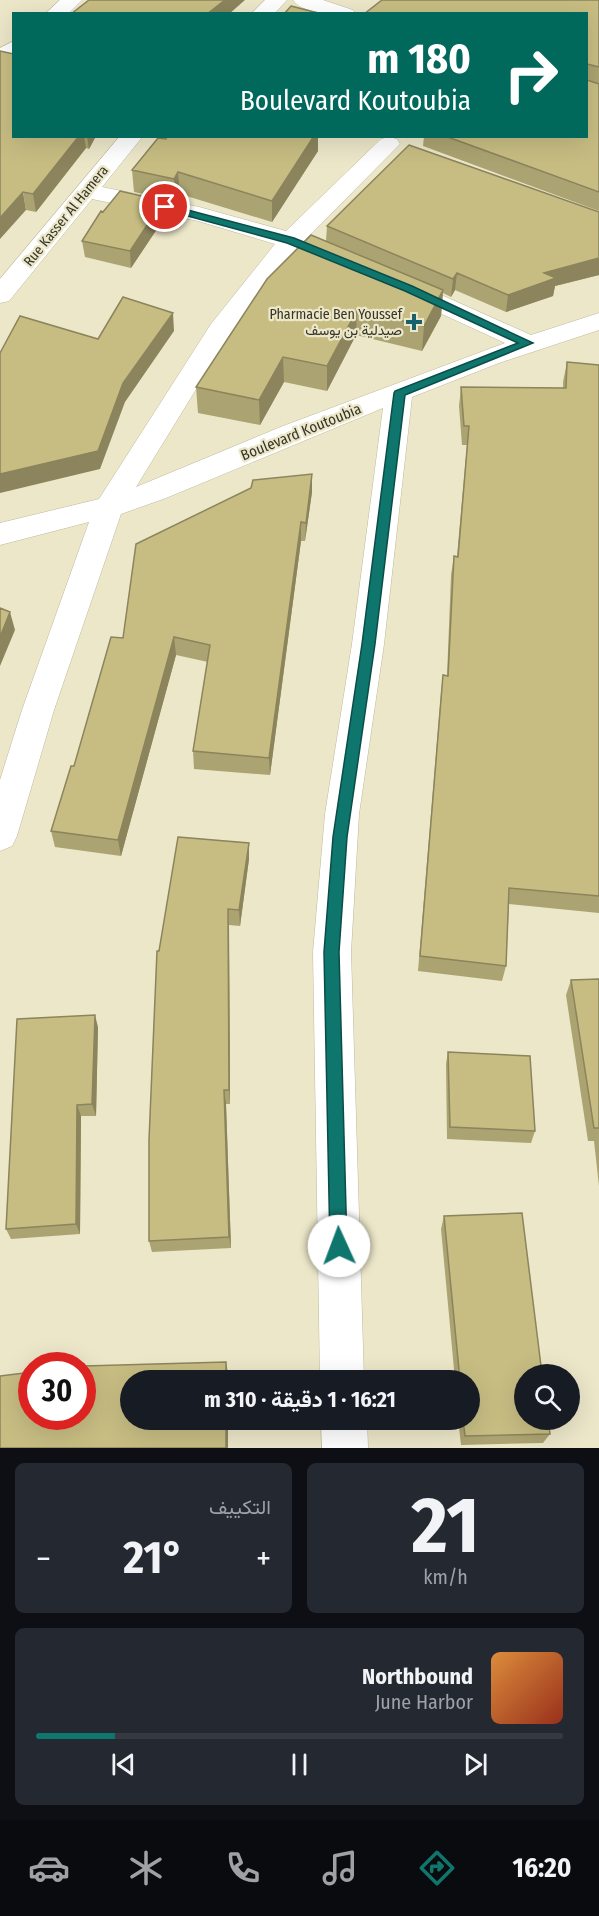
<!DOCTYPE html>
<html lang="ar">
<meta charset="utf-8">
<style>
:root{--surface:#171b24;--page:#242831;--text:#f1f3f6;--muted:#9ea1a6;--line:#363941;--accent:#0f766e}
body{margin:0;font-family:"Fira Sans Condensed",Vazirmatn,sans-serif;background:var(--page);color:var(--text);direction:rtl;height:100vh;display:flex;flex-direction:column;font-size:22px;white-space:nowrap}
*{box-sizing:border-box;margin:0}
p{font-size:20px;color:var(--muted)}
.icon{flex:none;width:33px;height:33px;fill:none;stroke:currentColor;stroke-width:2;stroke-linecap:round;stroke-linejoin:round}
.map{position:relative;height:1448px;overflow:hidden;direction:ltr}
.details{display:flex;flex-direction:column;gap:15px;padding:15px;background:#0d0f14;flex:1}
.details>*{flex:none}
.banner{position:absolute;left:12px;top:12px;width:576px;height:126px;border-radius:0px;box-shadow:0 6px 24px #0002;direction:rtl;background:#00695c;color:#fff;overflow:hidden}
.buttons{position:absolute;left:514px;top:1364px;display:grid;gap:12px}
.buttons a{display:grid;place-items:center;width:66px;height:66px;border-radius:50%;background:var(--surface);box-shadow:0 6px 24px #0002;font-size:30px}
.speed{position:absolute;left:18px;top:1352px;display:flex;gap:12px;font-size:30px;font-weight:700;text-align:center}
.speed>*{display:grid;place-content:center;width:78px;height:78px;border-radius:50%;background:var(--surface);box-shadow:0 6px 24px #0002;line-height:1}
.speed .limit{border:9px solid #d22;background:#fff;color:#111}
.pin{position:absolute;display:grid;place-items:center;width:51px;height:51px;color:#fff;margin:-26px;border:3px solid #fff;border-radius:50%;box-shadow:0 2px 6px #0007}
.me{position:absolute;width:66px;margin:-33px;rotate:358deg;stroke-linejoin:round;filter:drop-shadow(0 0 4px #0008)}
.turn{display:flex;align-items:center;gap:21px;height:126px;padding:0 18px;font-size:27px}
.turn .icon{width:78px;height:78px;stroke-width:2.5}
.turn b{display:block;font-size:42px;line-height:51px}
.big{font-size:45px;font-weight:700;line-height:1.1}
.details .widget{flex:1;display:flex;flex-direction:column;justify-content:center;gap:9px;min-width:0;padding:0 21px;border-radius:9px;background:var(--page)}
.details .dial{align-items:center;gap:0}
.dial b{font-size:78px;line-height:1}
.song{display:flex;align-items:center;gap:18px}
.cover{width:72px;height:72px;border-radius:9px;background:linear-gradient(135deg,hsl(30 70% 55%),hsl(10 70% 35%))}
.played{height:6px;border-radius:3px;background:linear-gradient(90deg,var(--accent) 15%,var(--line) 15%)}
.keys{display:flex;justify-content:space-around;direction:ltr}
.heat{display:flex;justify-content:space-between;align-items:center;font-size:33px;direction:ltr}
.details .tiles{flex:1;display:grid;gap:15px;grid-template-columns:1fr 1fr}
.widget:last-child{grid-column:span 2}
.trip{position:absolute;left:120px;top:1370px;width:360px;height:60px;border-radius:30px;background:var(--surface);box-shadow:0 6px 24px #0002;font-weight:700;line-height:60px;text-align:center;direction:rtl}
.tabs{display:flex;height:96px;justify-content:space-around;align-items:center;background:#090b0e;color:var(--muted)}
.tabs .icon{width:42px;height:42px}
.tabs .selected{color:var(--accent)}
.tabs b{font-size:27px;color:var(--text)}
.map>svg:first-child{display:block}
</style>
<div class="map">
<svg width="599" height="1448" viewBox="0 0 599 1448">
<rect width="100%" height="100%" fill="#ece7c9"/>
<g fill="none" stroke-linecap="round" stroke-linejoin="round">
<defs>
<path id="minor" d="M60,0H82L68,14H45Z
M265,0H287L274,14H251Z
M293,0H323L353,10L356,14C339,14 303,15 293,0Z
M14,41V58L0,64V48Z
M120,136H143L102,187L199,207L286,231L381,139L389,137L397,139L400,144L306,239L318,243L321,248L318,253L309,255L295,251L230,334L136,487L283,426L505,343L392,291L388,286L392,281L401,278L410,281L531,335L599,313V330L499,363L412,397L384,644L359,814L351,952L364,1380H320L313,952L325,814L352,644L383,408L166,498L121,514L54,710L17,836L12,846L0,851V780L22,710L89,522L0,545V523L99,499L211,324L275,244L198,221L92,199L9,301L0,303V279Z
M321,1419H367L368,1448H322Z"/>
</defs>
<use href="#minor" stroke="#beb99c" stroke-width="1"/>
<use href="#minor" fill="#fff" fill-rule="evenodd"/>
</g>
<path fill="#aba371" d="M382,0H599V211L423,146L424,136H586Z
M14,136H96L89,149L86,148L36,212L26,210Z
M167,136H318V151L272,222L180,194L175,201L134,192L132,170L166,139Z
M103,212L165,217L131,268L85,257L82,241Z
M599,212V275L555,286L553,296L506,312L455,290L451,297L443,293L441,316L422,351L356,335L327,391L284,382L260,425L198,413L196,387L326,241L327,226Z
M567,362L599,365V913L509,904L506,966L502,981L418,971L441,693L443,675L447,676L451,575L454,556H457L467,445H462L459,406L461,387L563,388V382Z
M312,474V492L305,541H301L270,775L194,769L193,751L208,662L176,655L121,856L55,847L51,831L74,766L123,638Z
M249,859L240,926L229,925L230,1104H226L231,1248L152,1252L149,1241L159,951Z
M599,979V1186L594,1141H588L566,995L571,980Z
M98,1027L96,1116H81L80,1234L11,1239L6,1229Z
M448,1052L535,1131L531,1143L447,1139L446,1064Z
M444,1216L550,1434L543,1443L461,1445L458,1419H470V1380H455L441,1229Z"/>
<path fill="#8b845c" d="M225,0H245L229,14H207Z
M79,136H84L86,148L36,212L33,194Z
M87,136H96L89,149Z
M314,136H318V151L272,222V201Z
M178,172L180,194L175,201L174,179Z
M23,192L26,210L0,239V218Z
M163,201L165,217L131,268L130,251Z
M599,258V275L555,286L553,296L506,312L508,295L544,273Z
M457,273L455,290L451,297L453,279Z
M443,290L441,316L422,351L424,326Z
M357,310L356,335L327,391V366Z
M173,313L174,331L125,402L100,469L0,493V474L123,383Z
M283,357L284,382L260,425L259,400Z
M312,474V492L305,541L306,523Z
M301,522V541L270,775L269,758Z
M10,612L15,630L0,666V637Z
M174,637L176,655L121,856L118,840Z
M249,843V859L240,926L239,910Z
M228,909L229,925L230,1104L229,1090Z
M95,1015L98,1027L96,1116L92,1104Z
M224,1090L226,1104L231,1248L229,1237Z
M77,1105L81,1116L80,1234L76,1224Z
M226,1362L228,1373V1380H226Z
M226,1419H228V1448H226Z"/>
<path fill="#c7bd83" stroke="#8b845c" stroke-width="1.5" d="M89,0H225L207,14H71Z
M382,0H599V67L587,64V80L599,84V192L445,136H586V14H364Z
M291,6L322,14H284Z
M0,51L14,54V136H79L33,194L23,192L0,218Z
M167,136H314L272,201L178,172L174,179L132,170L158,138L166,139Z
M409,145L599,212V258L544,273L556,278L508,295L457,273L453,279L327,226Z
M120,191L163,201L130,251L82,241L101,211L103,212Z
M311,235L443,290L424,326L357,310L327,366L283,357L259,400L196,387L267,279Z
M123,297L173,313L123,383L98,451L0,474V353L20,316L98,339Z
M567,362L599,365V896L509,888L506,966L420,956L443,675L448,676L454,556L458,557L469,426H464L461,387L566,388Z
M312,474L306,523L301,522L269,758L193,751L210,645L174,637L118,840L51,831L71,766H74L111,637L123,638L136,544L251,488L253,480Z
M0,608L10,612L0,637Z
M178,837L249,843L239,910L228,909L229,1090H224L229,1237L149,1241V1140L157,951H159Z
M599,979V1128H594L571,980Z
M95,1015L92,1104L77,1105L76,1224L6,1229L17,1019Z
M448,1052L530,1056L535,1131L450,1127Z
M522,1213L542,1374H525V1419H548L550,1434L465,1436L463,1419H470V1380H460L444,1216Z
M226,1362V1380H130V1419H226V1448H0V1376L32,1372V1416H82V1365H75L84,1364V1366Z"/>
<path fill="#0f766e" stroke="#0a4d48" stroke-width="1.5" d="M165,204L294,238L412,286L533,343L405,395L375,644L347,837L339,952L347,1246L345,1252L339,1255L333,1252L330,1246L324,952L333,837L362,644L394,393L395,391L518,343L405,291L287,243L162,209L160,207Z"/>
<path fill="#17616f" stroke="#ece7c9" stroke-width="2" d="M411 313h6v6h6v6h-6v6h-6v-6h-6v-6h6z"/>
<g text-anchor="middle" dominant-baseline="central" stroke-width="4.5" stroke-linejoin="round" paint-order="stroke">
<g font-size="14" fill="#353428" stroke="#ece7c9">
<text transform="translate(66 216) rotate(-51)">Rue Kasser Al Hamera</text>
</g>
<g font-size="14" fill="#353428" stroke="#ece7c9" text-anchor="end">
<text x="402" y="314">Pharmacie Ben Youssef<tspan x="402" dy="16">صيدلية بن يوسف</tspan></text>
</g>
<g font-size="15" fill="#353428" stroke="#ece7c9">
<text transform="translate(301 432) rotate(-22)">Boulevard Koutoubia</text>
</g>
</g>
</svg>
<div class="buttons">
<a><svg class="icon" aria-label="search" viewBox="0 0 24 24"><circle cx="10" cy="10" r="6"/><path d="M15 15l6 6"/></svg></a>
</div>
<div class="speed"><div class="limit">30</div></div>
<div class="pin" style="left:165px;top:207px;background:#d93025"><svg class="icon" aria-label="arrive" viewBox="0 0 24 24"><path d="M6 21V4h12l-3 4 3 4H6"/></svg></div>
<svg class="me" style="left:339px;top:1246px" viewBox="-20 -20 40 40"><circle r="19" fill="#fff"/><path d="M0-13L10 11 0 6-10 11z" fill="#0f766e"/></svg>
<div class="trip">16:21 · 1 دقيقة · 310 m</div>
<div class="banner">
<div class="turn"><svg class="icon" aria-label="right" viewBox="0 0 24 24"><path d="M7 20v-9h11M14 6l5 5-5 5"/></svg><div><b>180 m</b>Boulevard Koutoubia</div></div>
</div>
</div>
<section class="details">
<div class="tiles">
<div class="widget dial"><b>21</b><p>km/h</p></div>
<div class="widget"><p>التكييف</p>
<div class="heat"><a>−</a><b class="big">21°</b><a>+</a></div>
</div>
<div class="widget">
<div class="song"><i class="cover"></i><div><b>Northbound</b><p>June Harbor</p></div></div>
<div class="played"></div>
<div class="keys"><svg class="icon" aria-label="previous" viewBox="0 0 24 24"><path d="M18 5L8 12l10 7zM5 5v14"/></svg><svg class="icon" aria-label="pause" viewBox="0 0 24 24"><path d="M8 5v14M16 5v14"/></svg><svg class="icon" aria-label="next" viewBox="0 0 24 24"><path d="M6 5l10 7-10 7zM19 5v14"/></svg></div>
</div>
</div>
</section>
<nav class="tabs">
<b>16:20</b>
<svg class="icon selected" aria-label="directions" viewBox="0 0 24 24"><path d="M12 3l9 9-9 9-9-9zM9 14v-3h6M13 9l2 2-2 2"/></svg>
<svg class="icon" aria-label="music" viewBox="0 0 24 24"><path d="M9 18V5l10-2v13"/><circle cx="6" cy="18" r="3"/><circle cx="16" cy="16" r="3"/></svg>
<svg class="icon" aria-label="phone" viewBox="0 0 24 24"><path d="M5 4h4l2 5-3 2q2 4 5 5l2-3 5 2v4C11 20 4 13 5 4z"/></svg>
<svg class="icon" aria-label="climate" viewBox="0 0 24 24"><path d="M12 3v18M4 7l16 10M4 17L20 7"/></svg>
<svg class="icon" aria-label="car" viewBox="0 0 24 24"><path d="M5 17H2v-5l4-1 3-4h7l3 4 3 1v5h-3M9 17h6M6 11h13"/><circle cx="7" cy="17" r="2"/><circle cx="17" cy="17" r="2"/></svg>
</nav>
